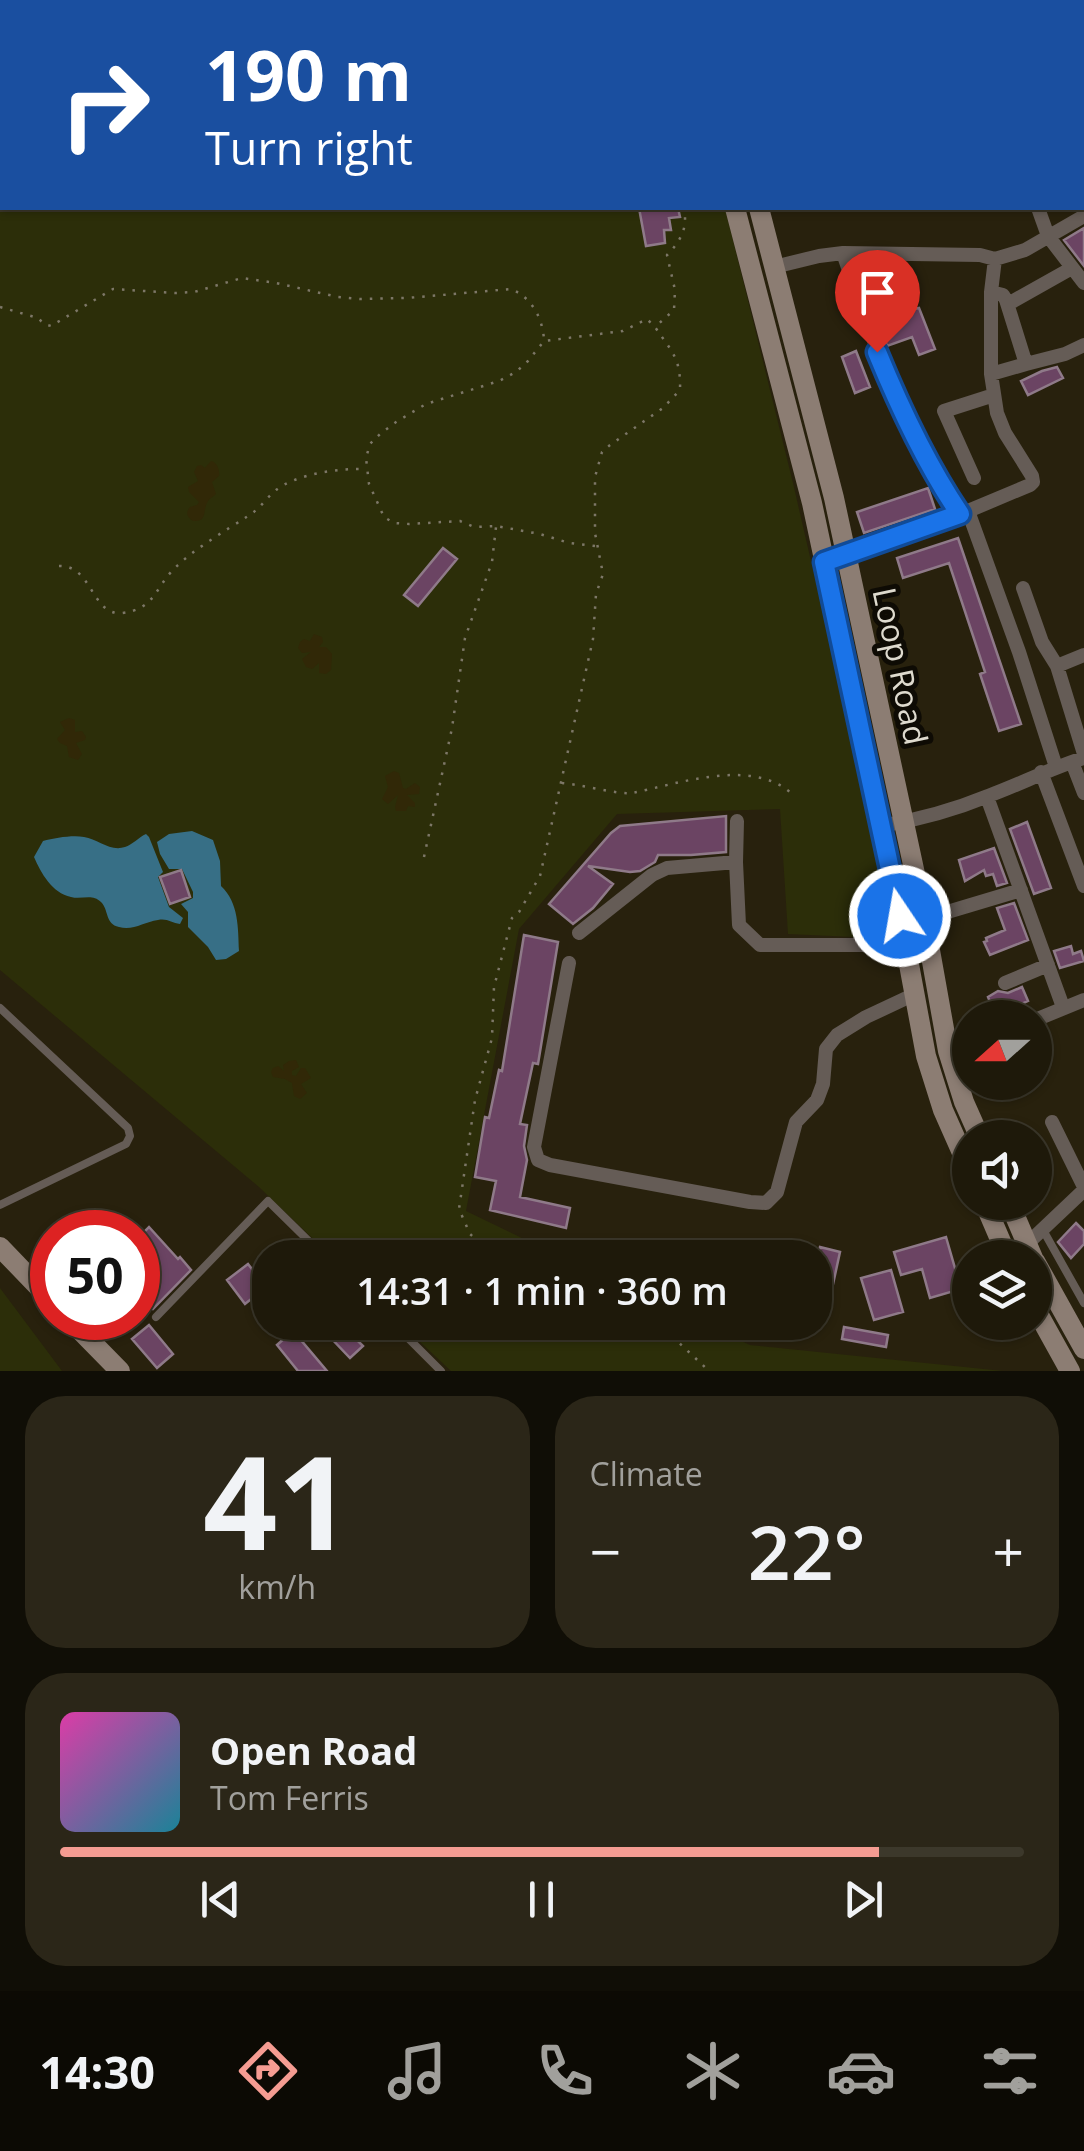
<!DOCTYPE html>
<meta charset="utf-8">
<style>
:root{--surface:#1e190a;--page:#2b2618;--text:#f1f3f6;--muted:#a1a09c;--line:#3c382b;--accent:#f59c92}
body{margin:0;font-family:"Open Sans",sans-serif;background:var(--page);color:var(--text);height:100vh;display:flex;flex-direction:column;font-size:38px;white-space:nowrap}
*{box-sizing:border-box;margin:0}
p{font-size:32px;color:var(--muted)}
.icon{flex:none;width:55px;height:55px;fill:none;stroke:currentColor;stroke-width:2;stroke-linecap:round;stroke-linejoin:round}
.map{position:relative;height:1371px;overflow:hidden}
.panel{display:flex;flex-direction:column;gap:25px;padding:25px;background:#100e06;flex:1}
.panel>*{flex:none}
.guide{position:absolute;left:0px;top:0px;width:1085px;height:210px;box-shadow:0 2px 8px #0004,0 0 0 2px var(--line);background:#1a4fa0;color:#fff;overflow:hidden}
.needle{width:65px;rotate:249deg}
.controls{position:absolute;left:952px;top:1000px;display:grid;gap:20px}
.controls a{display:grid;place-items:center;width:100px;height:100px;border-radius:50%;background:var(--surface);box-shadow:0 2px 8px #0004,0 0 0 2px var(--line);font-size:50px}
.speed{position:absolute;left:30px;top:1210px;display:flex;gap:20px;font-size:50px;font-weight:700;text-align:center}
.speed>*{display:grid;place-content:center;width:130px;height:130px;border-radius:50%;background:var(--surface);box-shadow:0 2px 8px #0004,0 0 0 2px var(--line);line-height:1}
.speed .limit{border:15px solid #d22;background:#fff;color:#111}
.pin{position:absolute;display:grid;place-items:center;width:85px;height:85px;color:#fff;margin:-102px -42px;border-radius:50% 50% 50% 0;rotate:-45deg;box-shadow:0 0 10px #0007}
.pin .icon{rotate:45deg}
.me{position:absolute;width:110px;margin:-55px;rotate:348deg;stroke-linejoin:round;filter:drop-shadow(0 0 8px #0008)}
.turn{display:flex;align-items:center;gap:35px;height:210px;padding:0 40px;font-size:45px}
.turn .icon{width:130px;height:130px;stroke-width:2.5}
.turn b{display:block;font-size:70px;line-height:85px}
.big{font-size:75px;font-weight:600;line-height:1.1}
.panel .widget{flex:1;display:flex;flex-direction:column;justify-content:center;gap:15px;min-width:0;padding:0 35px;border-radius:40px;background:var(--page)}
.panel .dial{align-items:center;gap:0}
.dial b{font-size:130px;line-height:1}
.song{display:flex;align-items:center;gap:30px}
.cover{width:120px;height:120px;border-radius:15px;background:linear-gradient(135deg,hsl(320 70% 55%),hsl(190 70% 35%))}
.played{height:10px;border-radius:5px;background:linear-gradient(90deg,var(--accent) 85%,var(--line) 85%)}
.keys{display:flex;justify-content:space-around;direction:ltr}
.heat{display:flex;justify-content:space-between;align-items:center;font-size:55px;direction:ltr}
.panel .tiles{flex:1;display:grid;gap:25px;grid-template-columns:1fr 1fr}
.widget:last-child{grid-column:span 2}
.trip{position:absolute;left:252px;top:1240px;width:580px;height:100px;border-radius:40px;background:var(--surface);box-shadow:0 2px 8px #0004,0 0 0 2px var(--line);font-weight:600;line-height:100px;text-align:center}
.tab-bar{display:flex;height:160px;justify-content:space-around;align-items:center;background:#0c0a04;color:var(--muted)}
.tab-bar .icon{width:70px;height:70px}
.tab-bar .active{color:var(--accent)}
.tab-bar b{font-size:45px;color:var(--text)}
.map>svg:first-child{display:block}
</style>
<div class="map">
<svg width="1084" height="1371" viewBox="0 0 1084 1371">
<rect width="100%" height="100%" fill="#28210d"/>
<path fill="#2c2e09" d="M0,72H2V208H725L793,483L898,939L788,934L780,809L617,814L519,929L466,1211L563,1258L332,1257L259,1187L0,970Z
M0,1288L62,1371H0Z
M400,1323H702L750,1345L1003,1371H451Z"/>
<path fill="#312807" d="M211,461C217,462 220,470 219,476L212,482L216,494C213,497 210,498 208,501C202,511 208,522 193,521C187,517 185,513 190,507L197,505L199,502L189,492L188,487L198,481L194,472L197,466L201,465L205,468Z
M314,634L322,637L323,642L319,647H326L332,654L331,670L326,674L319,673V663L312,669L306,667L302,659L311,652L302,653L298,648L300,642L304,639L310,641Z
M69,718L75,720V732L82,731L86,737L85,740L76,743L82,754L78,760L69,757L67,746L60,743L57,739L65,730L60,722Z
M394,771L399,773L403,788L406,789L415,783L420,787L419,794L407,795L415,803V807L408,806L406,811H396L395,807L398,795L388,804L382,799L388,787L385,776Z
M296,1060L299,1067L292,1071V1075L296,1076L301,1068H305L311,1078L301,1084L307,1093L300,1099L294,1096L292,1083L285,1079L273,1077L271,1072L273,1068L278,1066L284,1071L283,1065L289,1061Z"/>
<path fill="#376f86" d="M192,831L213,840L220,861L221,886C239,903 238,928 239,951L226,959L216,960L208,947L188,927V912L181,904L193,898V892L182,869H169L160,854L157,842L169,834Z
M146,834L149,837L163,872L158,877L169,907L183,918L180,924C172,923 167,918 158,920C144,922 133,931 119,927C105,924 109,910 101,902C92,893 82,900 71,897C52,893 41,873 34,857L43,841C55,838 72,835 84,837C98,839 110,852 125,847C132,845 139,837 146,834Z"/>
<path fill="#6b4463" stroke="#8f7a89" stroke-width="2.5" d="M639,208H678L680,217L669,218L671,230H664L665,243L646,246Z
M1084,228V266L1064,240Z
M907,284L914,309L919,308L935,349L919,355L912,337L887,346L877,318L898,310L892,288Z
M856,351L870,387L855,393L842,357Z
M1057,367L1063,378L1028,395L1021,381L1042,371Z
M928,488L935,509L864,533L857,512Z
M958,538L1021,724L999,731L980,674L985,672L949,563L903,578L897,558Z
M443,548L457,559L418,606L404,595Z
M726,816V852L691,855H658L655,862L640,871L630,872L588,866L613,884L593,908L573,924L549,904L611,833L620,826Z
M1027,822L1051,888L1034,894L1010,829Z
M994,848L1007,883L997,886L993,874L986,876L984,870L965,881L959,860Z
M181,870L190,897L170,904L160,877Z
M1014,903L1028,940L990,955L984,942L987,941L986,938L1005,930L997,908Z
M524,935L558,942L538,1064L533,1063L520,1124L527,1125L524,1146L527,1160L520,1197L570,1208L566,1228L490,1210L496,1181L475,1177L485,1117L489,1118L499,1070L502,1071Z
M1071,946L1073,954L1081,951L1084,961L1060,968L1054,951Z
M1022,987L1028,1001L996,1016L988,997L998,991L1008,993Z
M1076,1223L1084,1231V1244L1071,1258L1058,1242Z
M149,1227L178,1259L180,1257L191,1270L153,1309L138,1291V1238Z
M946,1237L961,1289L930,1298L922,1269L901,1275L894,1252Z
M820,1247L840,1252L825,1321L815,1319V1273Z
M248,1264L266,1287L245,1304L227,1280Z
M891,1270L903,1312L874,1320L861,1278Z
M276,1322H307L295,1333L327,1371H298L277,1345L287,1336Z
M149,1325L173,1354L157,1368L132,1339Z
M342,1325L363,1346L350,1358L330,1337Z
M844,1327L888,1335L886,1347L842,1339Z"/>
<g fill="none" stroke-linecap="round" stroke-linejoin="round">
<path stroke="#7d7767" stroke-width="2.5" stroke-dasharray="2.5 8" stroke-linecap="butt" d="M0,307L38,318L44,324L51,326L113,289L176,293L194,292L242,278L276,283L338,297L360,299L407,298L511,289C532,298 542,317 544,339
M595,546L569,543L540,534L496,526L474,527L460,521L409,524L394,523L384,517L369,484L366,458L370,444L380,434L396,422L426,404L499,381L516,372L528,361L544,341L623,331L647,319L654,326
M59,566C93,565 91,616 122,613C155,609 155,588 173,570C192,550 225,531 248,516C260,509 266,498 276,490C296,474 340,468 365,469
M562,783C578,784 620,795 632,793C678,784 752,757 792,794
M424,857L452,728L465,638L492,562L496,527
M519,1258L481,1244L470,1234L459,1209L475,1100L492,1038L494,987L512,918L519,912L540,876L593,639L596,594L603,574L595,533V477L602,452L610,445L663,408L680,390C681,358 672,352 655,327L674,310L675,290L667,255C680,242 688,228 684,210
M657,1322L709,1371"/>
<path stroke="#655c56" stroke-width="8" d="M8,0V2
M612,0V2
M624,0V2
M0,1008L128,1128L130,1136L126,1144L0,1205
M1043,1230L1084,1303
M156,1317L268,1201L326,1258
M392,1322L441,1371"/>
<path stroke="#655c56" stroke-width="14" d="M970,0L971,2
M1038,208L1048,236L1084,283
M843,253C874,344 905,434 960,514
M774,267L819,256L843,253L980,255L995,259L1025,250L1084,216
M991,292L1003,295L1006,300L1026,364L991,374V292L995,259
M1008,304L1072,268
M1026,364L1065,354L1084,345
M974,478L944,411L994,395
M968,511L1019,652L1056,767
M839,557L968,511L1030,485L1033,482L1032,476L1005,433L997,413L991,374
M1023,588L1042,642L1057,666L1084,754
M1057,666L1084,655
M1072,762L1084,793
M1041,772L1084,886
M987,797L1063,1007
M737,821L736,862L739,925L760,945H906
M881,826C917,820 954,810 988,796C1021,784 1051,768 1084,758
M924,919L1021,890
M579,933L652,875L667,868L736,862
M569,963L534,1147L538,1160L550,1165L750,1202L766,1203L777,1192L796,1122L817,1100L823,1084L826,1049L837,1035L866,1017L915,994
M1005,983L1048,965
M1035,1020L1084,1000
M948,1051L970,1046
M1052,1122L1084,1187
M1007,1255L1027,1244L1084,1190"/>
<path stroke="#8c7d73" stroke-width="20" d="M197,0V2
M682,0V2
M705,0V2
M735,208L812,503L900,916L926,1056L943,1110L970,1171
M759,208L834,498L923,911L948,1051L964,1102L980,1138
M984,1202L1008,1258
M1009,1202L1033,1258
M0,1247L52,1301
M1035,1261L1084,1349
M1035,1308L1070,1371
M68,1318L120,1371"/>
<path stroke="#aa978a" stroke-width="22" d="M266,2L288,0
M322,2L346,0
M402,2L425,0
M468,2L491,0
M0,47L2,46"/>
</g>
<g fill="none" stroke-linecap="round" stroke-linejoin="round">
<defs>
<path id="route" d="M877,352C900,408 926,464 960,514L824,562L900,916"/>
</defs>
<use href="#route" stroke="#114b97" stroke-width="25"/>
<use href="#route" stroke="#1a73e8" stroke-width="18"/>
</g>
<g text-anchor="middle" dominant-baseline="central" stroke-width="10" stroke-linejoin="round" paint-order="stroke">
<g font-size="32" fill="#dedace" stroke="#0e0b04">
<text transform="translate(901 666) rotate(78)">Loop Road</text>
</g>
</g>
</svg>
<div class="controls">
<a><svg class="needle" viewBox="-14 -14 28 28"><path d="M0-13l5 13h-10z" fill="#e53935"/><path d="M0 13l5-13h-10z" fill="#a1a09c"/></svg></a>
<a><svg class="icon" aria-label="sound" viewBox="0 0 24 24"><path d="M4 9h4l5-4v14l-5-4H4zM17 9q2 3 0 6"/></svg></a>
<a><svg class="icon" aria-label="layers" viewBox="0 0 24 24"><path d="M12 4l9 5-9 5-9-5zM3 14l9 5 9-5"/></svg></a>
</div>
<div class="speed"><div class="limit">50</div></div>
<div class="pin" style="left:877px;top:352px;background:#d93025"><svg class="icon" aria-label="arrive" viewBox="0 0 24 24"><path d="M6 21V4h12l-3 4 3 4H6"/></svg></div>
<svg class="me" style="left:900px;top:916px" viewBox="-20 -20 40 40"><circle r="17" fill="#1a73e8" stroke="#fff" stroke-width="3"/><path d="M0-11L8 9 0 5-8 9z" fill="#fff"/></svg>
<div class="trip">14:31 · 1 min · 360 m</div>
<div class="guide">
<div class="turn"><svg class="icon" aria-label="right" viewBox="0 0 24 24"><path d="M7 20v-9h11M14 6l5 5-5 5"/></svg><div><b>190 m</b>Turn right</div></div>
</div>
</div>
<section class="panel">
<div class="tiles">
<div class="widget dial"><b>41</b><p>km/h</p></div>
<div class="widget"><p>Climate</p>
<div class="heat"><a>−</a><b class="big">22°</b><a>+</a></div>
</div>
<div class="widget">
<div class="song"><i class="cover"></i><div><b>Open Road</b><p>Tom Ferris</p></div></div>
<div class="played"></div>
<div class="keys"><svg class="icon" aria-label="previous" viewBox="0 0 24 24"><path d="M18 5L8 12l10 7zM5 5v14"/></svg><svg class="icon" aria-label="pause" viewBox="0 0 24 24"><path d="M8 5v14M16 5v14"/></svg><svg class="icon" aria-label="next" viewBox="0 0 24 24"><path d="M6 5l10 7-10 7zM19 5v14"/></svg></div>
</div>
</div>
</section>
<nav class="tab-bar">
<b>14:30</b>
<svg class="icon active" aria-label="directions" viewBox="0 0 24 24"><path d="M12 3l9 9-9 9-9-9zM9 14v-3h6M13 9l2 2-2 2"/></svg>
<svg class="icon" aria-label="music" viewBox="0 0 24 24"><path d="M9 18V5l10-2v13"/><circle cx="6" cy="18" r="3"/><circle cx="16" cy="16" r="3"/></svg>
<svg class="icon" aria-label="phone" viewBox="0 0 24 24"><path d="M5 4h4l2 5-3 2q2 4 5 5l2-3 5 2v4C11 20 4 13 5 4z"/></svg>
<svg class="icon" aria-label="climate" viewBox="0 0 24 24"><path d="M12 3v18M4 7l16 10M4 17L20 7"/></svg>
<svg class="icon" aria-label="car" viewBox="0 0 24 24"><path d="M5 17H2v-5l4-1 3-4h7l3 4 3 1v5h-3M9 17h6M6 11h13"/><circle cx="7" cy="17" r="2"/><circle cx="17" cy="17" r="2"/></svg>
<svg class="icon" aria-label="filters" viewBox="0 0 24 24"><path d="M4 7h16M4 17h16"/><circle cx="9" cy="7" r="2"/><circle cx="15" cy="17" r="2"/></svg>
</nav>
